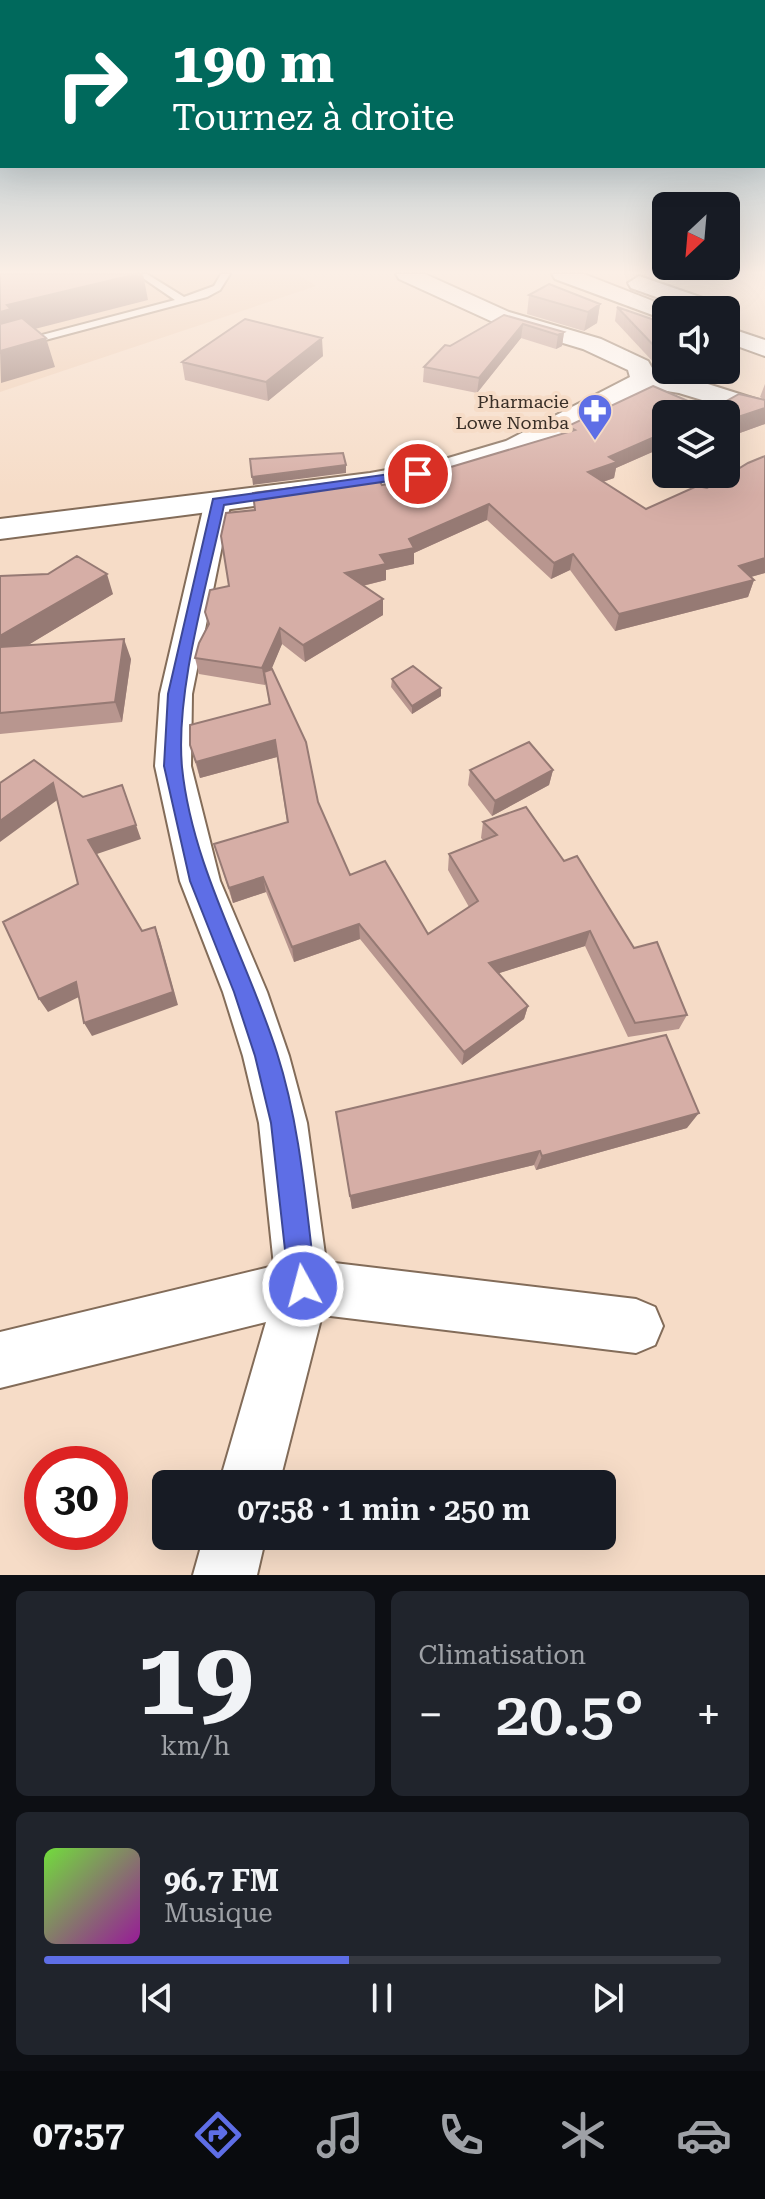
<!DOCTYPE html>
<html lang="fr">
<meta charset="utf-8">
<style>
:root{--surface:#171b24;--page:#20242c;--text:#f1f3f6;--muted:#9ea1a6;--line:#363941;--accent:#5e6ee6}
body{margin:0;font-family:"Roboto Serif",serif;background:var(--page);color:var(--text);height:100vh;display:flex;flex-direction:column;font-size:30px;white-space:nowrap}
*{box-sizing:border-box;margin:0}
p{font-size:26px;color:var(--muted)}
.icon{flex:none;width:44px;height:44px;fill:none;stroke:currentColor;stroke-width:2;stroke-linecap:round;stroke-linejoin:round}
.map{position:relative;height:1575px;overflow:hidden}
.details{display:flex;flex-direction:column;gap:16px;padding:16px;background:#0d0f14;flex:1}
.details>*{flex:none}
.guide{position:absolute;left:0px;top:0px;width:766px;height:168px;box-shadow:0 8px 32px #0002;background:#00695c;color:#fff;overflow:hidden}
.needle{width:52px;rotate:206deg}
.tools{position:absolute;left:652px;top:192px;display:grid;gap:16px}
.tools a{display:grid;place-items:center;width:88px;height:88px;border-radius:12px;background:var(--surface);box-shadow:0 8px 32px #0002;font-size:40px}
.speed{position:absolute;left:24px;top:1446px;display:flex;gap:16px;font-size:40px;font-weight:700;text-align:center}
.speed>*{display:grid;place-content:center;width:104px;height:104px;border-radius:50%;background:var(--surface);box-shadow:0 8px 32px #0002;line-height:1}
.speed .limit{border:12px solid #d22;background:#fff;color:#111}
.pin{position:absolute;display:grid;place-items:center;width:68px;height:68px;color:#fff;margin:-34px;border:4px solid #fff;border-radius:50%;box-shadow:0 2px 8px #0007}
.me{position:absolute;width:88px;margin:-44px;rotate:353deg;stroke-linejoin:round;filter:drop-shadow(0 0 6px #0008)}
.turn{display:flex;align-items:center;gap:28px;height:168px;padding:0 40px;font-size:36px}
.turn .icon{width:104px;height:104px;stroke-width:2.5}
.turn b{display:block;font-size:56px;line-height:68px}
.big{font-size:60px;font-weight:600;line-height:1.1}
.details .widget{flex:1;display:flex;flex-direction:column;justify-content:center;gap:12px;min-width:0;padding:0 28px;border-radius:12px;background:var(--page)}
.details .dial{align-items:center;gap:0}
.dial b{font-size:104px;line-height:1}
.song{display:flex;align-items:center;gap:24px}
.cover{width:96px;height:96px;border-radius:12px;background:linear-gradient(135deg,hsl(100 70% 55%),hsl(300 70% 35%))}
.played{height:8px;border-radius:4px;background:linear-gradient(90deg,var(--accent) 45%,var(--line) 45%)}
.keys{display:flex;justify-content:space-around;direction:ltr}
.heat{display:flex;justify-content:space-between;align-items:center;font-size:44px;direction:ltr}
.details .tiles{flex:1;display:grid;gap:16px;grid-template-columns:1fr 1fr}
.widget:last-child{grid-column:span 2}
.trip{position:absolute;left:152px;top:1470px;width:464px;height:80px;border-radius:12px;background:var(--surface);box-shadow:0 8px 32px #0002;font-weight:600;line-height:80px;text-align:center}
.tab-bar{display:flex;height:128px;justify-content:space-around;align-items:center;background:#090b0e;color:var(--muted)}
.tab-bar .icon{width:56px;height:56px}
.tab-bar .on{color:var(--accent)}
.tab-bar b{font-size:36px;color:var(--text)}
.map>svg:first-child{display:block}
</style>
<div class="map">
<svg width="765" height="1575" viewBox="0 0 765 1575">
<rect width="100%" height="100%" fill="#f6dcc7"/>
<path fill="#efceb4" d="M0,274H297L316,286L0,392Z"/>
<g fill="none" stroke-linecap="round" stroke-linejoin="round">
<defs>
<path id="service" d="M137,274H147L184,297L214,286L221,274H230L220,290L207,297L0,352V346L175,300Z"/>
<path id="minor" d="M218,493L227,495L231,501L192,694L191,766L220,881L267,992L289,1056L307,1123L326,1262L636,1299L655,1307L663,1326L655,1345L636,1353L322,1315L279,1484H219L266,1322L0,1388V1332L274,1266L259,1123L243,1056L223,992L180,881L155,766L160,694L205,501L209,495Z
M204,1536H266L257,1575H193Z"/>
<path id="tertiary" d="M396,274H425L509,312L601,339L648,361L655,373L692,379L765,402V419L679,393L648,388L526,453L442,478L370,491L0,539V519L370,473L438,461L506,441L630,377L628,370L583,349L493,322L399,279Z"/>
<path id="trunk" d="M552,274H584L676,310H666V319L658,317L555,279Z
M639,276L723,305L727,310H693L631,288L628,283Z
M726,327L765,340V356L726,342Z"/>
</defs>
<use href="#service" stroke="#836c59" stroke-width="4"/>
<use href="#minor" stroke="#836c59" stroke-width="4"/>
<use href="#tertiary" stroke="#836c59" stroke-width="4"/>
<use href="#trunk" stroke="#836c59" stroke-width="4"/>
<use href="#service" fill="#fff" fill-rule="evenodd"/>
<use href="#minor" fill="#fff" fill-rule="evenodd"/>
<use href="#tertiary" fill="#fff" fill-rule="evenodd"/>
<use href="#trunk" fill="#fff" fill-rule="evenodd"/>
</g>
<path fill="#b8968f" d="M529,295L600,304L597,323L584,331L527,314Z
M617,307L666,324V364L656,365L615,321Z
M504,315L564,332L562,346L556,349L521,338L477,393L423,382L424,367Z
M323,356L268,401L185,380L182,362Z
M765,384V400L760,397Z
M653,386L709,410L739,394L765,400V424L726,438V414H666V446L616,468L614,478L603,482L646,509L697,486L707,488L748,463L765,456V573L751,577L754,580L748,597L615,631L570,570L551,579L487,520L414,553V564L386,570V580L363,586L383,599V615L305,662L282,644L271,669L306,742L318,802L350,875L385,861L428,934L469,907L448,870L449,854L484,841L481,838L483,822L526,807L564,861L577,856L634,948L657,942L687,1015L679,1029L628,1037L585,946L499,973L528,1006L524,1019L462,1065L360,939L294,962L266,892L233,903L214,844L287,822L277,757L200,778L190,745V725L269,704L266,682L265,685L199,674L195,658L199,643L208,626L205,612L210,590L229,586L221,536L226,513L255,510L253,493L377,477L382,485L424,475L567,432L568,426Z
M0,576L113,594L28,645L131,659L122,722L0,734Z
M392,679L441,688V696L412,714L391,687Z
M470,770H553L549,785L492,816L468,785Z
M336,1112L687,1128L536,1170L534,1165L352,1209Z"/>
<path fill="#967a74" d="M137,274H143L148,300L19,333L0,343V312L7,305Z
M600,304L597,323L584,331L588,312Z
M523,324L521,338L477,393L479,378Z
M564,332L562,346L556,349L558,335Z
M46,338L55,367L1,383L0,351Z
M322,338L323,356L268,401L266,382Z
M765,408V424L726,438V421Z
M666,432V446L616,468L614,478L585,488L588,472L609,457Z
M346,465V473L253,485L252,477Z
M489,504L487,520L414,553V564L386,570V580L345,590V573L409,539Z
M573,554L570,570L551,579L554,563Z
M765,558V573L732,582L739,566Z
M107,574L113,594L0,662V636Z
M754,580L748,597L615,631L619,614Z
M383,599V615L305,662L303,645Z
M280,628L282,644L265,685L262,668Z
M124,639L131,659L122,722L115,702Z
M441,688V696L412,714V706Z
M275,740L277,757L200,778L196,762Z
M553,770L549,785L492,816L495,801Z
M53,783L60,798L0,842V821Z
M122,785L141,839L94,855L88,840Z
M263,877L266,892L233,903L229,888Z
M359,924L360,939L294,962L292,947Z
M155,927L160,940L178,1005L92,1036L84,1023Z
M590,931L585,946L487,977L489,963Z
M76,982L83,995L48,1012L39,999Z
M528,1006L524,1019L462,1065L464,1052Z
M699,1113L687,1128L536,1170L542,1156Z
M540,1151L534,1165L352,1209L350,1196Z"/>
<path fill="#d6aea6" stroke="#967a74" stroke-width="2" d="M0,274H137L7,305L11,309L0,312Z
M549,284L600,304L588,312L529,295Z
M617,307L666,324V351H659Z
M504,315L564,332L558,335L523,324L479,378L424,367L445,345L450,346Z
M22,318L46,338L0,351V324Z
M245,319L322,338L266,382L182,362Z
M653,386L709,410L705,414H666V432L609,457L617,462L588,472L646,509L697,486L707,488L748,463L765,456V558L739,566L754,580L619,614L573,554L554,563L489,504L409,539L414,548L380,555L386,564L345,573L383,599L303,645L280,628L262,668L195,658L199,643L209,624L205,612L210,590L229,586L221,536L226,513L255,510L253,493L377,477L382,485L424,475L575,430L568,426Z
M739,394L765,400V408L726,421V414H706L705,413Z
M343,453L346,465L252,477L250,459Z
M77,556L107,574L0,636V576L48,574Z
M124,639L115,702L0,713V647Z
M413,666L441,688L412,706L392,679Z
M272,669L306,742L318,802L350,875L385,861L428,934L478,901L449,854L497,835L483,822L526,807L564,861L577,856L634,948L657,942L687,1015L635,1023L590,931L489,963L528,1006L464,1052L359,924L292,947L263,877L229,888L214,844L288,822L275,740L196,762L190,745V725L270,704L264,672Z
M529,742L553,770L495,801L470,770Z
M34,760L83,797L122,785L136,825L88,840L142,931L155,927L173,992L84,1023L76,982L39,999L3,922L78,884L53,783L0,821V783Z
M666,1035L699,1113L542,1156L540,1151L350,1196L336,1112Z"/>
<linearGradient id="sky" x2="0" y2="1"><stop stop-color="#83a8ba"/><stop offset="0.55" stop-color="#fbefe6"/><stop offset="1" stop-color="#fbefe6" stop-opacity="0"/></linearGradient>
<rect width="765" height="495" fill="url(#sky)"/>
<path fill="#5e6ee6" stroke="#3d4896" stroke-width="2" d="M418,470L425,474L423,476L224,505C208,582 175,690 182,767C192,867 247,958 277,1053C301,1128 306,1208 316,1286L312,1295L303,1299L293,1295L289,1286L271,1123L255,1056L234,992L190,881L164,766L168,694L213,499Z"/>
<defs>
<symbol id="pharmacy-pin" viewBox="-11 -11 22 30"><path d="M0 17L-7.5 6A9.5 9.5 0 1 1 7.5 6Z" fill="#5e6ee6" stroke="#f6dcc7"/><path d="M-2-6h4v4h4v4h-4v4h-4v-4h-4v-4h4Z" fill="#fff"/></symbol>
</defs>
<g fill-rule="evenodd">
<use href="#pharmacy-pin" x="575" y="391" width="40" height="54"/>
</g>
<g text-anchor="middle" dominant-baseline="central" stroke-width="8" stroke-linejoin="round" paint-order="stroke">
<g font-size="18" fill="#392f27" stroke="#f6dcc7" text-anchor="end">
<text x="569" y="401">Pharmacie<tspan x="569" dy="21">Lowe Nomba</tspan></text>
</g>
</g>
</svg>
<div class="tools">
<a><svg class="needle" viewBox="-14 -14 28 28"><path d="M0-13l5 13h-10z" fill="#e53935"/><path d="M0 13l5-13h-10z" fill="#9ea1a6"/></svg></a>
<a><svg class="icon" aria-label="sound" viewBox="0 0 24 24"><path d="M4 9h4l5-4v14l-5-4H4zM17 9q2 3 0 6"/></svg></a>
<a><svg class="icon" aria-label="layers" viewBox="0 0 24 24"><path d="M12 4l9 5-9 5-9-5zM3 14l9 5 9-5"/></svg></a>
</div>
<div class="speed"><div class="limit">30</div></div>
<div class="pin" style="left:418px;top:474px;background:#d93025"><svg class="icon" aria-label="arrive" viewBox="0 0 24 24"><path d="M6 21V4h12l-3 4 3 4H6"/></svg></div>
<svg class="me" style="left:303px;top:1286px" viewBox="-20 -20 40 40"><circle r="17" fill="#5e6ee6" stroke="#fff" stroke-width="3"/><path d="M0-11L8 9 0 5-8 9z" fill="#fff"/></svg>
<div class="trip">07:58 · 1 min · 250 m</div>
<div class="guide">
<div class="turn"><svg class="icon" aria-label="right" viewBox="0 0 24 24"><path d="M7 20v-9h11M14 6l5 5-5 5"/></svg><div><b>190 m</b>Tournez à droite</div></div>
</div>
</div>
<section class="details">
<div class="tiles">
<div class="widget dial"><b>19</b><p>km/h</p></div>
<div class="widget"><p>Climatisation</p>
<div class="heat"><a>−</a><b class="big">20.5°</b><a>+</a></div>
</div>
<div class="widget">
<div class="song"><i class="cover"></i><div><b>96.7 FM</b><p>Musique</p></div></div>
<div class="played"></div>
<div class="keys"><svg class="icon" aria-label="previous" viewBox="0 0 24 24"><path d="M18 5L8 12l10 7zM5 5v14"/></svg><svg class="icon" aria-label="pause" viewBox="0 0 24 24"><path d="M8 5v14M16 5v14"/></svg><svg class="icon" aria-label="next" viewBox="0 0 24 24"><path d="M6 5l10 7-10 7zM19 5v14"/></svg></div>
</div>
</div>
</section>
<nav class="tab-bar">
<b>07:57</b>
<svg class="icon on" aria-label="directions" viewBox="0 0 24 24"><path d="M12 3l9 9-9 9-9-9zM9 14v-3h6M13 9l2 2-2 2"/></svg>
<svg class="icon" aria-label="music" viewBox="0 0 24 24"><path d="M9 18V5l10-2v13"/><circle cx="6" cy="18" r="3"/><circle cx="16" cy="16" r="3"/></svg>
<svg class="icon" aria-label="phone" viewBox="0 0 24 24"><path d="M5 4h4l2 5-3 2q2 4 5 5l2-3 5 2v4C11 20 4 13 5 4z"/></svg>
<svg class="icon" aria-label="climate" viewBox="0 0 24 24"><path d="M12 3v18M4 7l16 10M4 17L20 7"/></svg>
<svg class="icon" aria-label="car" viewBox="0 0 24 24"><path d="M5 17H2v-5l4-1 3-4h7l3 4 3 1v5h-3M9 17h6M6 11h13"/><circle cx="7" cy="17" r="2"/><circle cx="17" cy="17" r="2"/></svg>
</nav>
